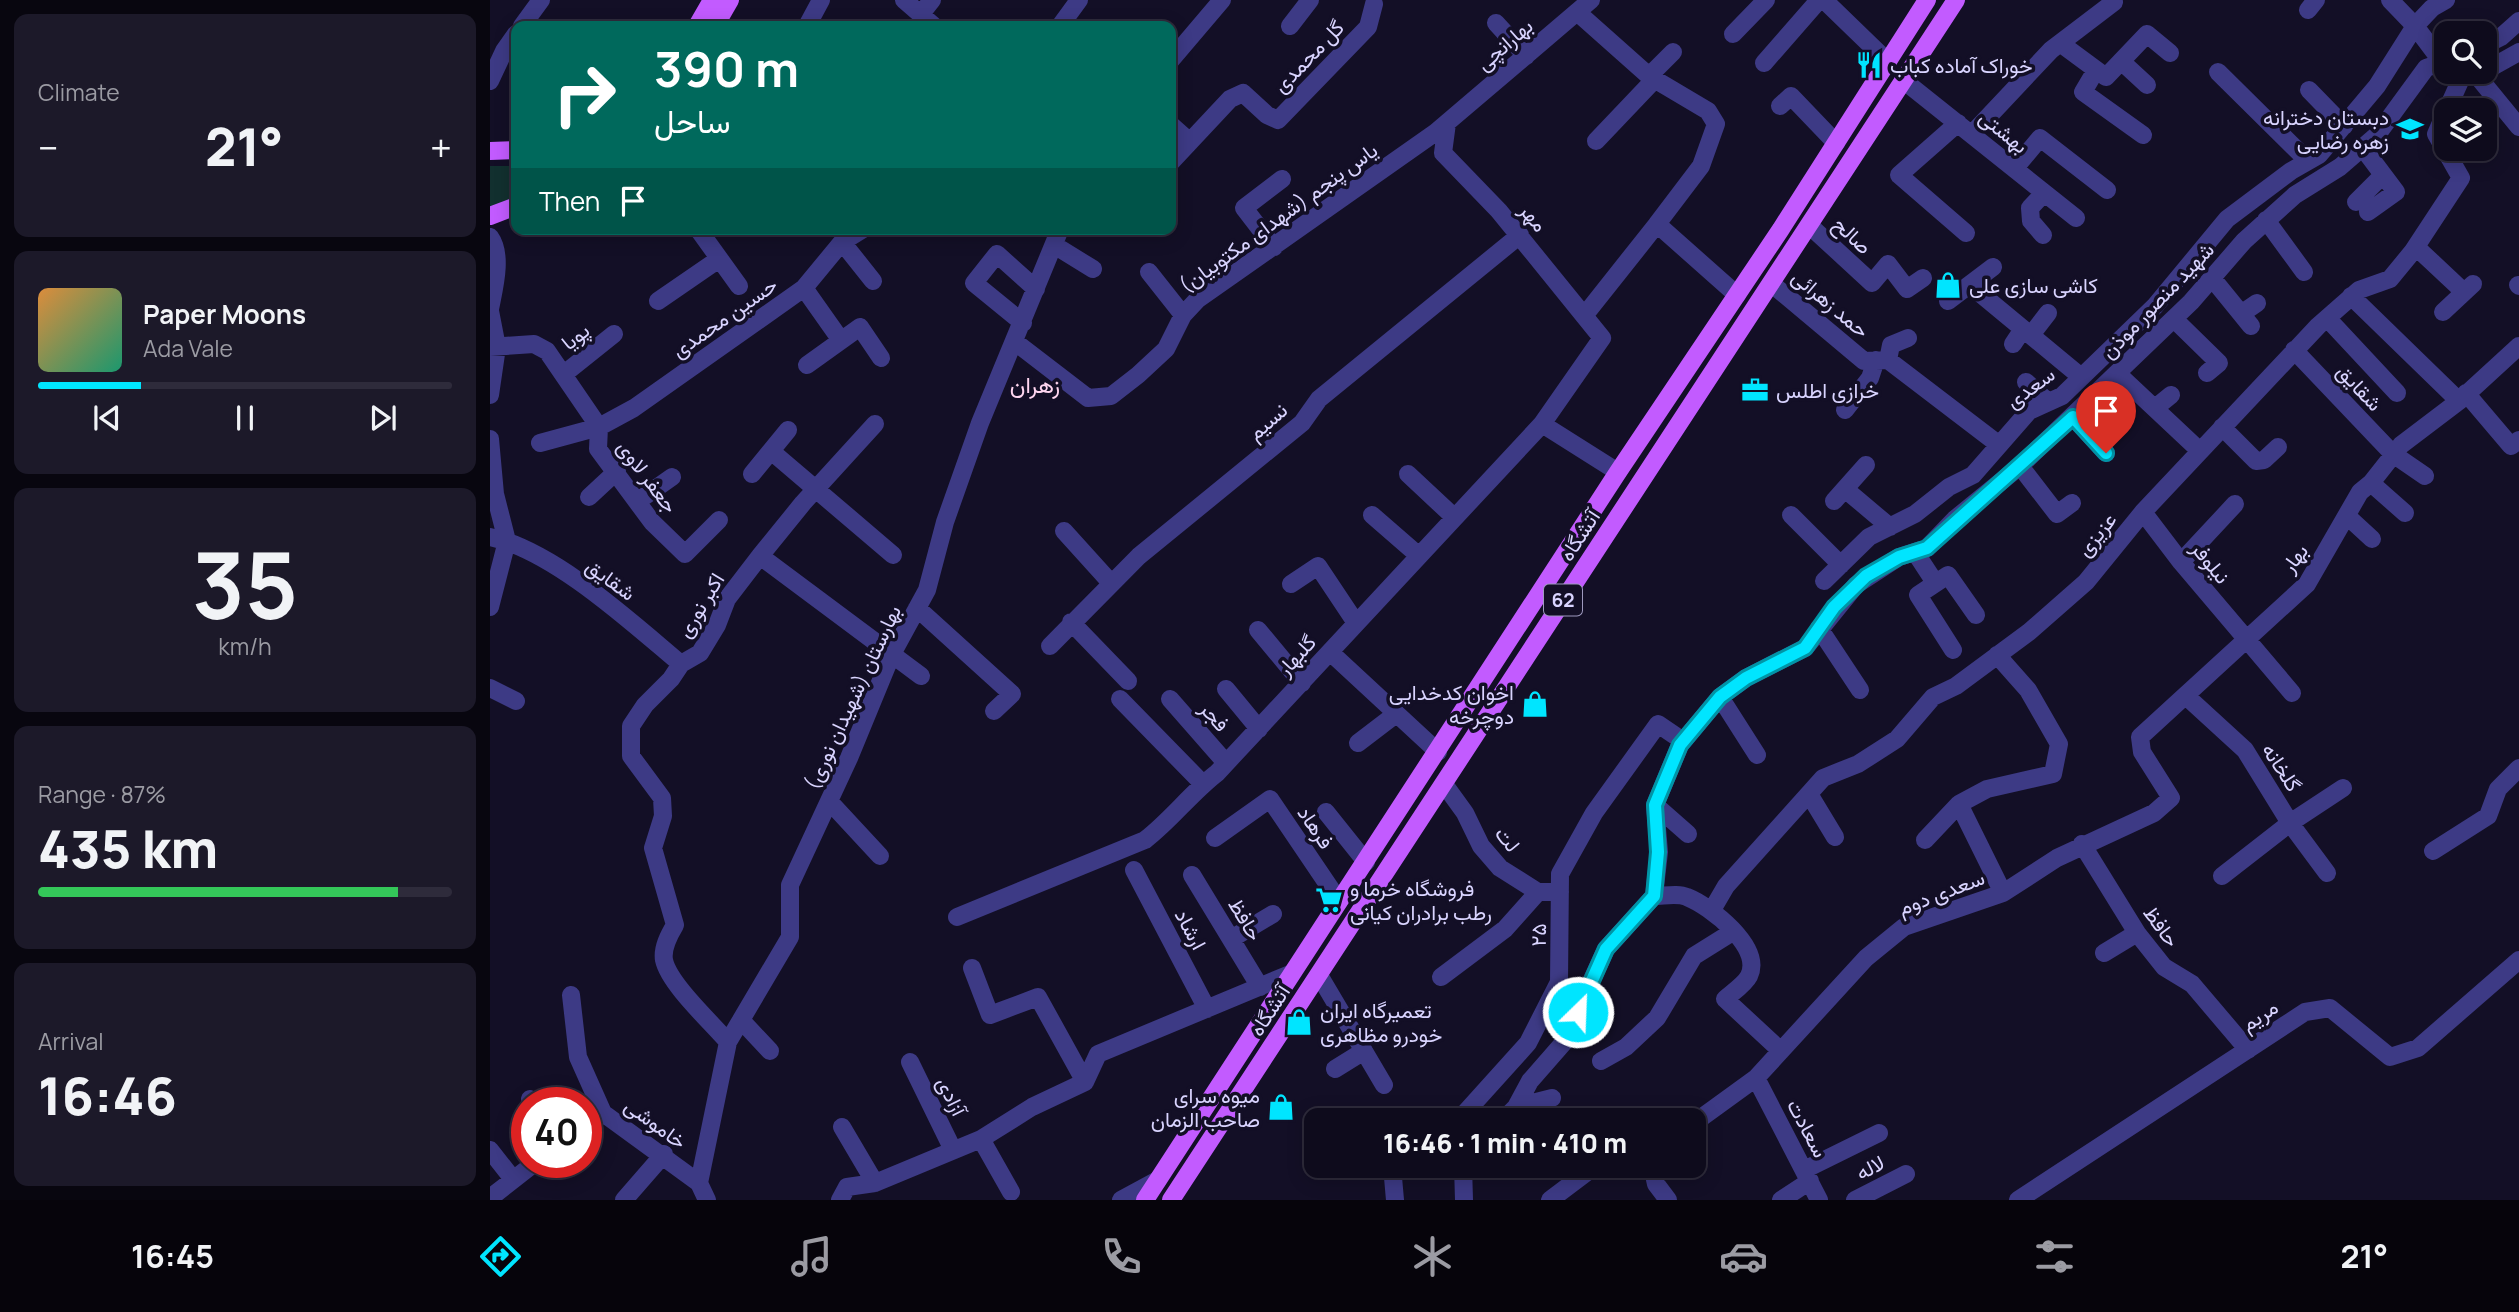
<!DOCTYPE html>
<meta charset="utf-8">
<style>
:root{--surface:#0e0b1c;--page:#1c1929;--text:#f1f3f6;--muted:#9b9ba3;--line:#2e2b3b;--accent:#00e5ff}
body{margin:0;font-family:Manrope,Vazirmatn,sans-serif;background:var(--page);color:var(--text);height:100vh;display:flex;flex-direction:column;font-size:26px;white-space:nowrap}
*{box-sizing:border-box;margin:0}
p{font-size:23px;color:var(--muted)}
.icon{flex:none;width:38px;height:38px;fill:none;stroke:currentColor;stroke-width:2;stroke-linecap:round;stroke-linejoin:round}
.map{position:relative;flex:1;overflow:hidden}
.panel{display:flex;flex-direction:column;gap:14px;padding:14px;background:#08060f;width:490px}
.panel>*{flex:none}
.guide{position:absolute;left:21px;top:21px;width:665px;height:214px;border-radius:14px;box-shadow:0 4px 18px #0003,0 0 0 2px var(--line);background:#00695c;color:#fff;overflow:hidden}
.fabs{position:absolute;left:1944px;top:21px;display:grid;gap:14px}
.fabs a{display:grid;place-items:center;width:63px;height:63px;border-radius:14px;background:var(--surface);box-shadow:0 4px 18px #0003,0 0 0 2px var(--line);font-size:35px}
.speed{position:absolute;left:21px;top:1087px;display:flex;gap:14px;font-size:35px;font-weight:700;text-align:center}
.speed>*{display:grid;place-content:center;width:91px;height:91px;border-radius:50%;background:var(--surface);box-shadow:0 4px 18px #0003,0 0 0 2px var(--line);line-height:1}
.speed .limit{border:10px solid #d22;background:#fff;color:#111}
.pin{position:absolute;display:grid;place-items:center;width:60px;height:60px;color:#fff;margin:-72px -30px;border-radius:50% 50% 50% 0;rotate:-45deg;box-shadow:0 0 7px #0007}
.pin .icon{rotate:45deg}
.me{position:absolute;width:77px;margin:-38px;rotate:24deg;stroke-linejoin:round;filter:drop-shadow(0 0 5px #0008)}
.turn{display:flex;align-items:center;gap:24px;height:147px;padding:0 28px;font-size:32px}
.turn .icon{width:91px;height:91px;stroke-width:2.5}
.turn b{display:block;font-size:49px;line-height:60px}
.then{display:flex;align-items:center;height:66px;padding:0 28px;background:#0003;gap:14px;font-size:26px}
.big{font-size:52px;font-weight:800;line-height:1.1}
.panel .tile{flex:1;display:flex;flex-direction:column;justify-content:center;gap:10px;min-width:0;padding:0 24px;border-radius:14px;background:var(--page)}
.panel .dial{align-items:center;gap:0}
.dial b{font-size:91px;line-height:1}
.song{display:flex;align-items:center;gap:21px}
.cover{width:84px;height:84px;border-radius:10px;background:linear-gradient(135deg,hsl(30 70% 55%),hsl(160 70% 35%))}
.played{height:7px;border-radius:4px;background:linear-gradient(90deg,var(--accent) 25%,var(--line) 25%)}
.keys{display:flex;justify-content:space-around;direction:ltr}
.heat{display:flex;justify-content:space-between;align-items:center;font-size:38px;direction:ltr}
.charge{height:10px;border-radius:5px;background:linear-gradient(90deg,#34c759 87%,var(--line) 0)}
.trip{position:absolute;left:814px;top:1108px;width:402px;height:70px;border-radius:14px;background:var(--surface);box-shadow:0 4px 18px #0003,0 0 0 2px var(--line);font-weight:800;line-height:70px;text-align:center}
.menu{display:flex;height:112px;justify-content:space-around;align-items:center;background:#06040b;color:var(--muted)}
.menu .icon{width:49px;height:49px}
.menu .on{color:var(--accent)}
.menu b{font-size:32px;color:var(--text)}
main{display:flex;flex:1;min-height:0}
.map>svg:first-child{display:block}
</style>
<main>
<section class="panel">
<div class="tile"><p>Climate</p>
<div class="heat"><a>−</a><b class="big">21°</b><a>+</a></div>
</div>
<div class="tile">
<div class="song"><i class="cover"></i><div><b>Paper Moons</b><p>Ada Vale</p></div></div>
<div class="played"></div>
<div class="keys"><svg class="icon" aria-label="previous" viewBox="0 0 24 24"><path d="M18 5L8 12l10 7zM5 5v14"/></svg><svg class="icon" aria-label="pause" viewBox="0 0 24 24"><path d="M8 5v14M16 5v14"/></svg><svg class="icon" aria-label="next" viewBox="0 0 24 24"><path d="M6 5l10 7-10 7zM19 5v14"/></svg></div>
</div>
<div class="tile dial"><b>35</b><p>km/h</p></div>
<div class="tile"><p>Range · 87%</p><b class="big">435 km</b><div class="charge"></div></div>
<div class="tile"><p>Arrival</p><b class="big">16:46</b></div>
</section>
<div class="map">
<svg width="2029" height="1200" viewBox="0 0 2029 1200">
<rect width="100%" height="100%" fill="#130f26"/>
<path fill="#12302f" d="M0,166H26V199L0,208Z"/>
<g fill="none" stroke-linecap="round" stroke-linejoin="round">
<path stroke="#3d3a85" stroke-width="18" d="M414,0L444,26
M1334,0L1398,62
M1900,0L1925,26L1952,62
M1818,10L1826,0
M1087,12L1159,76L1218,111L1226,124L1211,166L1167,224L1247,295
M431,14L442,0
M1006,23L1036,56
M32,26L51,0
M317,26L331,0
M570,26L589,0
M800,26L820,0
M1243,34L1276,0
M1570,43L1616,77L1657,34L1680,53
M1995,45L2011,37L2029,21
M681,60L732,0
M1631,61L1657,85
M1274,63L1329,0
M1606,70L1593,92L1653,135
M1995,71L2029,52
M1728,72L1818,161
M1984,72L2029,127
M1159,76L1183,52
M1413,80L1586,218
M0,81L14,51L26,34
M1819,90L1854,126
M1290,106L1301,96L1346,143
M1957,110L1974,72
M1468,123L1409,175L1476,233
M681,125L700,142
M1482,134L1561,50L1624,2
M1106,141L1165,79
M1873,148L1906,192L1878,212
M681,162L740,99L753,93L777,115L788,120L878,27L884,4
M1525,168L1550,138L1617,190
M1866,202L1893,175
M1776,220L1814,272
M1320,226L1382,283L1398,264L1417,289L1433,278
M208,229L249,286
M1553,235L1541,221L1540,208L1554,193
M0,237C13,255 4,288 0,309
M352,242L383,281
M564,245L603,269
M784,247L754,208L792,179
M1926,247L1974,292
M659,272L693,315
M1722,278L1761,326
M1282,284L1374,361L1398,360L1508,444
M1480,285L1590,376
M2028,285L2029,286
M314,288L350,339
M1861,296L1969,401
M168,301L229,259
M1458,301L1503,267
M0,311L7,347L0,395
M1953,312L1983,284
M1751,314L1767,303
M1094,316L1167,224
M1837,318L1907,393
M1684,319L1729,363L1717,373
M533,323L484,283L507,254L546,289
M1541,335L1558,313
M525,342L598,398L621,396L648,375L676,349L693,315L707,300L946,132L1101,0
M1523,344L1533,329
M0,347L44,344L57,351L109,427L108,449L162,522L195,554L229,520
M1804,350L1903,454L1935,476
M1398,360L1401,345L1418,338
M317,365L370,327L391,358
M74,374L124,334
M1628,374L1710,451
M1536,382L1557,401
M1976,393L2021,446L2029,440
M1665,408L1681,395
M1355,410L1380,378L1386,360
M1583,417L1616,453
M1052,424L1128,472
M1732,427L1766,461L1774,460L1788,447
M0,439L5,494L17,541L0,607
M50,443L109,427L144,408L314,288L352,242L373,229
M281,451L403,555
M1530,466L1567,514L1582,503
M262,474L298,430
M918,474L964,517
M1881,483L1915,513
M1356,490L1400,527
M99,497L127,471
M148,501L182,477
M1344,501L1376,465
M1653,512L1691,562L1802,693
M882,515L928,555
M1301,515L1351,565
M1857,516L1882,539
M574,531L621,583
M0,537C63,550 141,622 191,664
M1425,552L1444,581
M270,556L431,676
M1691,562L1745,504
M1334,581L1379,537L1425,514L1459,487L1483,475L1539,411L1572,396L1665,306L1737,219L1801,171L1829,155L1887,86L1925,26L1942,8L1956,0
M801,584L828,566L866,623
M427,608L522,694L504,711
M581,622L638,681
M1329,628L1370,690
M768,630L812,683
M560,646L649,556L812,423L829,399L1030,235
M1463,650L1428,595L1458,575L1486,615
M840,652L948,752
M1507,655L1538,690L1569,744L1563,774L1497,789L1469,804L1513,893
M0,688L26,701
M736,689L769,729
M1696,696L1755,750L1800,823L1837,873
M1230,697L1267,755
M630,699L713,784
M680,699L736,763
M868,743L906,714
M954,784L975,813L991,846L1010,868L1048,892H1070
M1319,794L1345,837
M339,801L390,856
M1165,805L1198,834
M836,812L876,862
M725,838L780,799L849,901
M1435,840L1469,804
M1592,844L1647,933L1674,967L1702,984L1758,1050
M1943,851L1998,816L2008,789L2029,768
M644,870L717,1009
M702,875L770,987
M1732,876L1800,823L1853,788
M1164,896C1174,896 1188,893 1197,897C1220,906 1273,947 1259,976C1255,984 1242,993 1235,999L1291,1051
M1222,910L1236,886L1333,778L1368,764L1407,739L1443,697L1466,686L1539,632L1596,582L1653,512L1828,326L1869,290L1900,279L1923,251L1971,178L1946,134L1956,111
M467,917L655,840C681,820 701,793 727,773L1052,424L1112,338L1009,211L953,153L957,123
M741,939L783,914
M1614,953L1647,933
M482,968L500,1015L548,997L595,1082
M829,975L894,1085
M951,977L1015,929L1048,892
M81,995L88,1057L113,1113L209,1183L217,1200
M251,1020L280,1051
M238,1042C222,1023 179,984 174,960C172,948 179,935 185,925L163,848L173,816L172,798L141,756V726L155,705L181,679L191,664L210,653L227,625L237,599L270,556L313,503L385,424
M1111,1061L1136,1047L1167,1018L1204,956L1244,931
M420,1062L463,1150
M845,1069L874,1051
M1266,1078L1329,1200
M40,1099L42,1102
M1026,1107L1062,1098
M945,1120L974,1114L1038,1043L1069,982L1070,874L1104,813L1168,724L1193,741
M1013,1120L1026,1107L1040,1081L1082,1033L1090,1006L1116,949L1164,896L1169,852L1165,805L1190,745L1230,697L1256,678L1315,648L1366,585L1409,557L1437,548L1465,519L1530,466L1701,302L1754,241L1805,195L1850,167L1887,135L1936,68L1956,61
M1204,1123L1266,1078L1376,958L1414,927L1513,893L1567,858L1664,813L1681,798L1652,752L1650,737L1817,584L1870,492L1881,483L1911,445L1969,401L2029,346
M96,1126L113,1113
M352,1127L385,1183
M491,1139L521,1192
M0,1150L22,1178
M902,1166L905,1200
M973,1166L974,1200
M1162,1166L1166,1184L1178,1200
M1314,1170L1389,1133
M209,1183L238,1042L300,937V885L359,758L401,656L437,590L455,522L490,423L570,229
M0,1198L46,1162
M134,1200L174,1154
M350,1200L357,1187L385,1183L491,1139L542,1107L595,1082L608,1054L800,974
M631,1200L668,1180
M1060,1200L1105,1166
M1291,1200L1320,1181
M1365,1200L1416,1174
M1528,1200L1815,1012L1840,1008L1900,1057L1928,1048L2029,960"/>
<path stroke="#c25bff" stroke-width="18" d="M207,26L222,0
M225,26L240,0
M0,151L26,150
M0,216L26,206
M655,1200L1128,472L1291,229L1437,0
M681,1200L1466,0"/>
</g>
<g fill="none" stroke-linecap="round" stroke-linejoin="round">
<defs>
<path id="route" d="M1088,1012L1116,949L1164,896L1168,852L1165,805L1190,745L1230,697L1256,678L1315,648L1344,607L1376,576L1409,557L1437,548L1583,417L1616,453"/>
</defs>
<use href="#route" stroke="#0095a6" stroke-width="18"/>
<use href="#route" stroke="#00e5ff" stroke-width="12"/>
</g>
<defs>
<symbol id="restaurant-bare" viewBox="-9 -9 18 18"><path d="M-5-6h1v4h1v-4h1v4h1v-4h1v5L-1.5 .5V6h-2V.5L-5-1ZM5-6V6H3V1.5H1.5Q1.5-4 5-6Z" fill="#00e5ff" stroke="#130f26" stroke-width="2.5" paint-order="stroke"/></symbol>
<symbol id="school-bare" viewBox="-9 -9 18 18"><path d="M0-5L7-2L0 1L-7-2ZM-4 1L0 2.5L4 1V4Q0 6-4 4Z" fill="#00e5ff" stroke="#130f26" stroke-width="2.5" paint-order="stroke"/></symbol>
<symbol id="shop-bare" viewBox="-9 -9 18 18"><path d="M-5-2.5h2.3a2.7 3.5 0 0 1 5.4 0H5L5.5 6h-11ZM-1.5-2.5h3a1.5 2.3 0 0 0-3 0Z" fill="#00e5ff" stroke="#130f26" stroke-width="2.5" paint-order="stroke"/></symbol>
<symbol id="office-bare" viewBox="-9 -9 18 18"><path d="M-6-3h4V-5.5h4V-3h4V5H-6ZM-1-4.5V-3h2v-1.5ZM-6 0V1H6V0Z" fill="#00e5ff" stroke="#130f26" stroke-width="2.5" paint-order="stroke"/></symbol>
<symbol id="supermarket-bare" viewBox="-9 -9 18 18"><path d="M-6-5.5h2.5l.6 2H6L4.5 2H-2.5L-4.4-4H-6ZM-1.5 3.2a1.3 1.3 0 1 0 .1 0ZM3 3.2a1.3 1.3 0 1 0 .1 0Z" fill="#00e5ff" stroke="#130f26" stroke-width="2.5" paint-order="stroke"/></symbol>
</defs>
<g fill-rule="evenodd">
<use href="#restaurant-bare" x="1360" y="46" width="38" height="38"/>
<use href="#school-bare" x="1901" y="110" width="38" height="38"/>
<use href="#shop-bare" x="1439" y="266" width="38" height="38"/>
<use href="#office-bare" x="1246" y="371" width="38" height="38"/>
<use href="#shop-bare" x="1026" y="685" width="38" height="38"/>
<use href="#supermarket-bare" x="820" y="881" width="38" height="38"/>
<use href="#shop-bare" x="790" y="1003" width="38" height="38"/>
<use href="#shop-bare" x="772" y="1088" width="38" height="38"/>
</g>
<g text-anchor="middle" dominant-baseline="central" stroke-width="7" stroke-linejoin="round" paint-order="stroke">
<rect fill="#130f26" stroke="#9e99be" stroke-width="2" x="1054" y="584.5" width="38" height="31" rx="5"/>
<g font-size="19" font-weight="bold" fill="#d9d4ff">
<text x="1073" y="600">62</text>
</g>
<g font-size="21" fill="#d9d4ff" stroke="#130f26">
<text transform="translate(1014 44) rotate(-41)">بهارانچی</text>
<text transform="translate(818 56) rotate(-46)">گل محمدی</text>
<text transform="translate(1514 131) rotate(39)">بهشتی</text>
<text transform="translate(788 217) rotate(-36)">یاس پنجم (شهدای مکتوبیان)</text>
<text transform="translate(1044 217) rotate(50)">مهر</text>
<text transform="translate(1363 235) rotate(43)">صالح</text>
<text transform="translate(1667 300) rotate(-46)">شهید منصور موذن</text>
<text transform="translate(1341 303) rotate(40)">حمد زهرائی</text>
<text transform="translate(234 317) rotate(-35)">حسین محمدی</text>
<text transform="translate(85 336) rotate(-39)">پویا</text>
<text transform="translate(1540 387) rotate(-36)">سعدی</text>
<text transform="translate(1870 387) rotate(47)">شقایق</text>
<text transform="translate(777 421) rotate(-41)">نسیم</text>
<text transform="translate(158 476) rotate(53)">جعفر لاوی</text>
<text transform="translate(1606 534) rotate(-51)">عزیزی</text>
<text transform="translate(1089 535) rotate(-57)">آتشگاه</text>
<text transform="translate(1804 558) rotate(-54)">بهار</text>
<text transform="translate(1721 562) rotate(51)">نیلوفر</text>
<text transform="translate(121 579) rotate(36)">شقایق</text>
<text transform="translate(210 605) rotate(-59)">اکبر نوری</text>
<text transform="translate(806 655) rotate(-48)">گلبهار</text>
<text transform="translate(362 697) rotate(-65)">بهارستان (شهیدان نوری)</text>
<text transform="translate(725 716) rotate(49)">فجر</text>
<text transform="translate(1792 767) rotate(57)">گلخانه</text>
<text transform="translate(826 827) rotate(56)">فرهاد</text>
<text transform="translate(1018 839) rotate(51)">لت</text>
<text transform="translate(1451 892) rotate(-21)">سعدی دوم</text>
<text transform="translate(756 919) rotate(59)">حافظ</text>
<text transform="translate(1672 926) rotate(54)">حافظ</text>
<text transform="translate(701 929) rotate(62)">ارشاد</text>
<text transform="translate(1048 935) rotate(-89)">۲۵</text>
<text transform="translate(779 1010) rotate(-57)">آتشگاه</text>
<text transform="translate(1769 1015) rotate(-34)">مریم</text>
<text transform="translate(462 1096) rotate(64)">آزادی</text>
<text transform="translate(166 1123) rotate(36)">خاموشی</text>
<text transform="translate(1318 1128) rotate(62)">سعادت</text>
<text transform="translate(1380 1167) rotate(-27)">لاله</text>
</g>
<g font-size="21" fill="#d9d4ff" stroke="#130f26" text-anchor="start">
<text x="1400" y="65">خوراک آماده کباب</text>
<text x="1899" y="117" text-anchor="end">دبستان دخترانه<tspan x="1899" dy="24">زهره رضایی</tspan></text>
<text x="1479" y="285">کاشی سازی علی</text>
<text x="1286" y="390">خرازی اطلس</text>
<text x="1024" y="692" text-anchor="end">اخوان کدخدایی<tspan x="1024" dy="24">دوچرخه</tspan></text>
<text x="860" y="888">فروشگاه خرما و<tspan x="860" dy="24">رطب برادران کیانی</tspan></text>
<text x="830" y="1010">تعمیرگاه ایران<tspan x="830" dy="24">خودرو مظاهری</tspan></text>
<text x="770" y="1095" text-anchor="end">میوه سرای<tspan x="770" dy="24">صاحب الزمان</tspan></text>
</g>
<g font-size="23" fill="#ffd6f0" stroke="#130f26">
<text x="545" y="384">زهران</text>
</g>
</g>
</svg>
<div class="fabs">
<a><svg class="icon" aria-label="search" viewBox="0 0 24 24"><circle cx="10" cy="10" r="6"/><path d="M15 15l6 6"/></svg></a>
<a><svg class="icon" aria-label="layers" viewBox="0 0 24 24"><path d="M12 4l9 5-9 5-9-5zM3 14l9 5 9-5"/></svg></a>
</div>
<div class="speed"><div class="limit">40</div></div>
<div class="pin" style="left:1616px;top:453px;background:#d93025"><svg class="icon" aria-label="arrive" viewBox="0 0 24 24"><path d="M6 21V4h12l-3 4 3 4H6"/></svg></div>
<svg class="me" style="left:1088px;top:1012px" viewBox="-20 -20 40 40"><circle r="17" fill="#00e5ff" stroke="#fff" stroke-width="3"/><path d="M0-11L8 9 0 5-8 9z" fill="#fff"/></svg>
<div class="trip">16:46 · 1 min · 410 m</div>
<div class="guide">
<div class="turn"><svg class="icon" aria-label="right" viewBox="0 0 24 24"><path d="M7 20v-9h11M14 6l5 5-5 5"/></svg><div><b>390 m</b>ساحل</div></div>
<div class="then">Then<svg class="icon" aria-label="arrive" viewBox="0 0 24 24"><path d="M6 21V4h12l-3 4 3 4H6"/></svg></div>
</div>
</div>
</main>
<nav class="menu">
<b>16:45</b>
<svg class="icon on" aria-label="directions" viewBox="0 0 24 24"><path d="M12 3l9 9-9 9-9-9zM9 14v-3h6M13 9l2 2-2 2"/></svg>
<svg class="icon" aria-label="music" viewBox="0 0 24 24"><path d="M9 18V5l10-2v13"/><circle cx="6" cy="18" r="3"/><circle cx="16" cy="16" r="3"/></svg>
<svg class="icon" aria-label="phone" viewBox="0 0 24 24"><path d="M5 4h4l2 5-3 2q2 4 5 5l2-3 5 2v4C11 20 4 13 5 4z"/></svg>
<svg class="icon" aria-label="climate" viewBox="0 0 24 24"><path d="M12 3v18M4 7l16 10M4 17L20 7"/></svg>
<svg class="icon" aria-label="car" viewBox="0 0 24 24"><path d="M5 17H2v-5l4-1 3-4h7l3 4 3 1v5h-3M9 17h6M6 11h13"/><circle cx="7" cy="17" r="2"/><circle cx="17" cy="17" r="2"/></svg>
<svg class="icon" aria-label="filters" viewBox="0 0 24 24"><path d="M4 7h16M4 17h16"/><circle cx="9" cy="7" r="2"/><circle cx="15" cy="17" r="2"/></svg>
<b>21°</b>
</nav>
